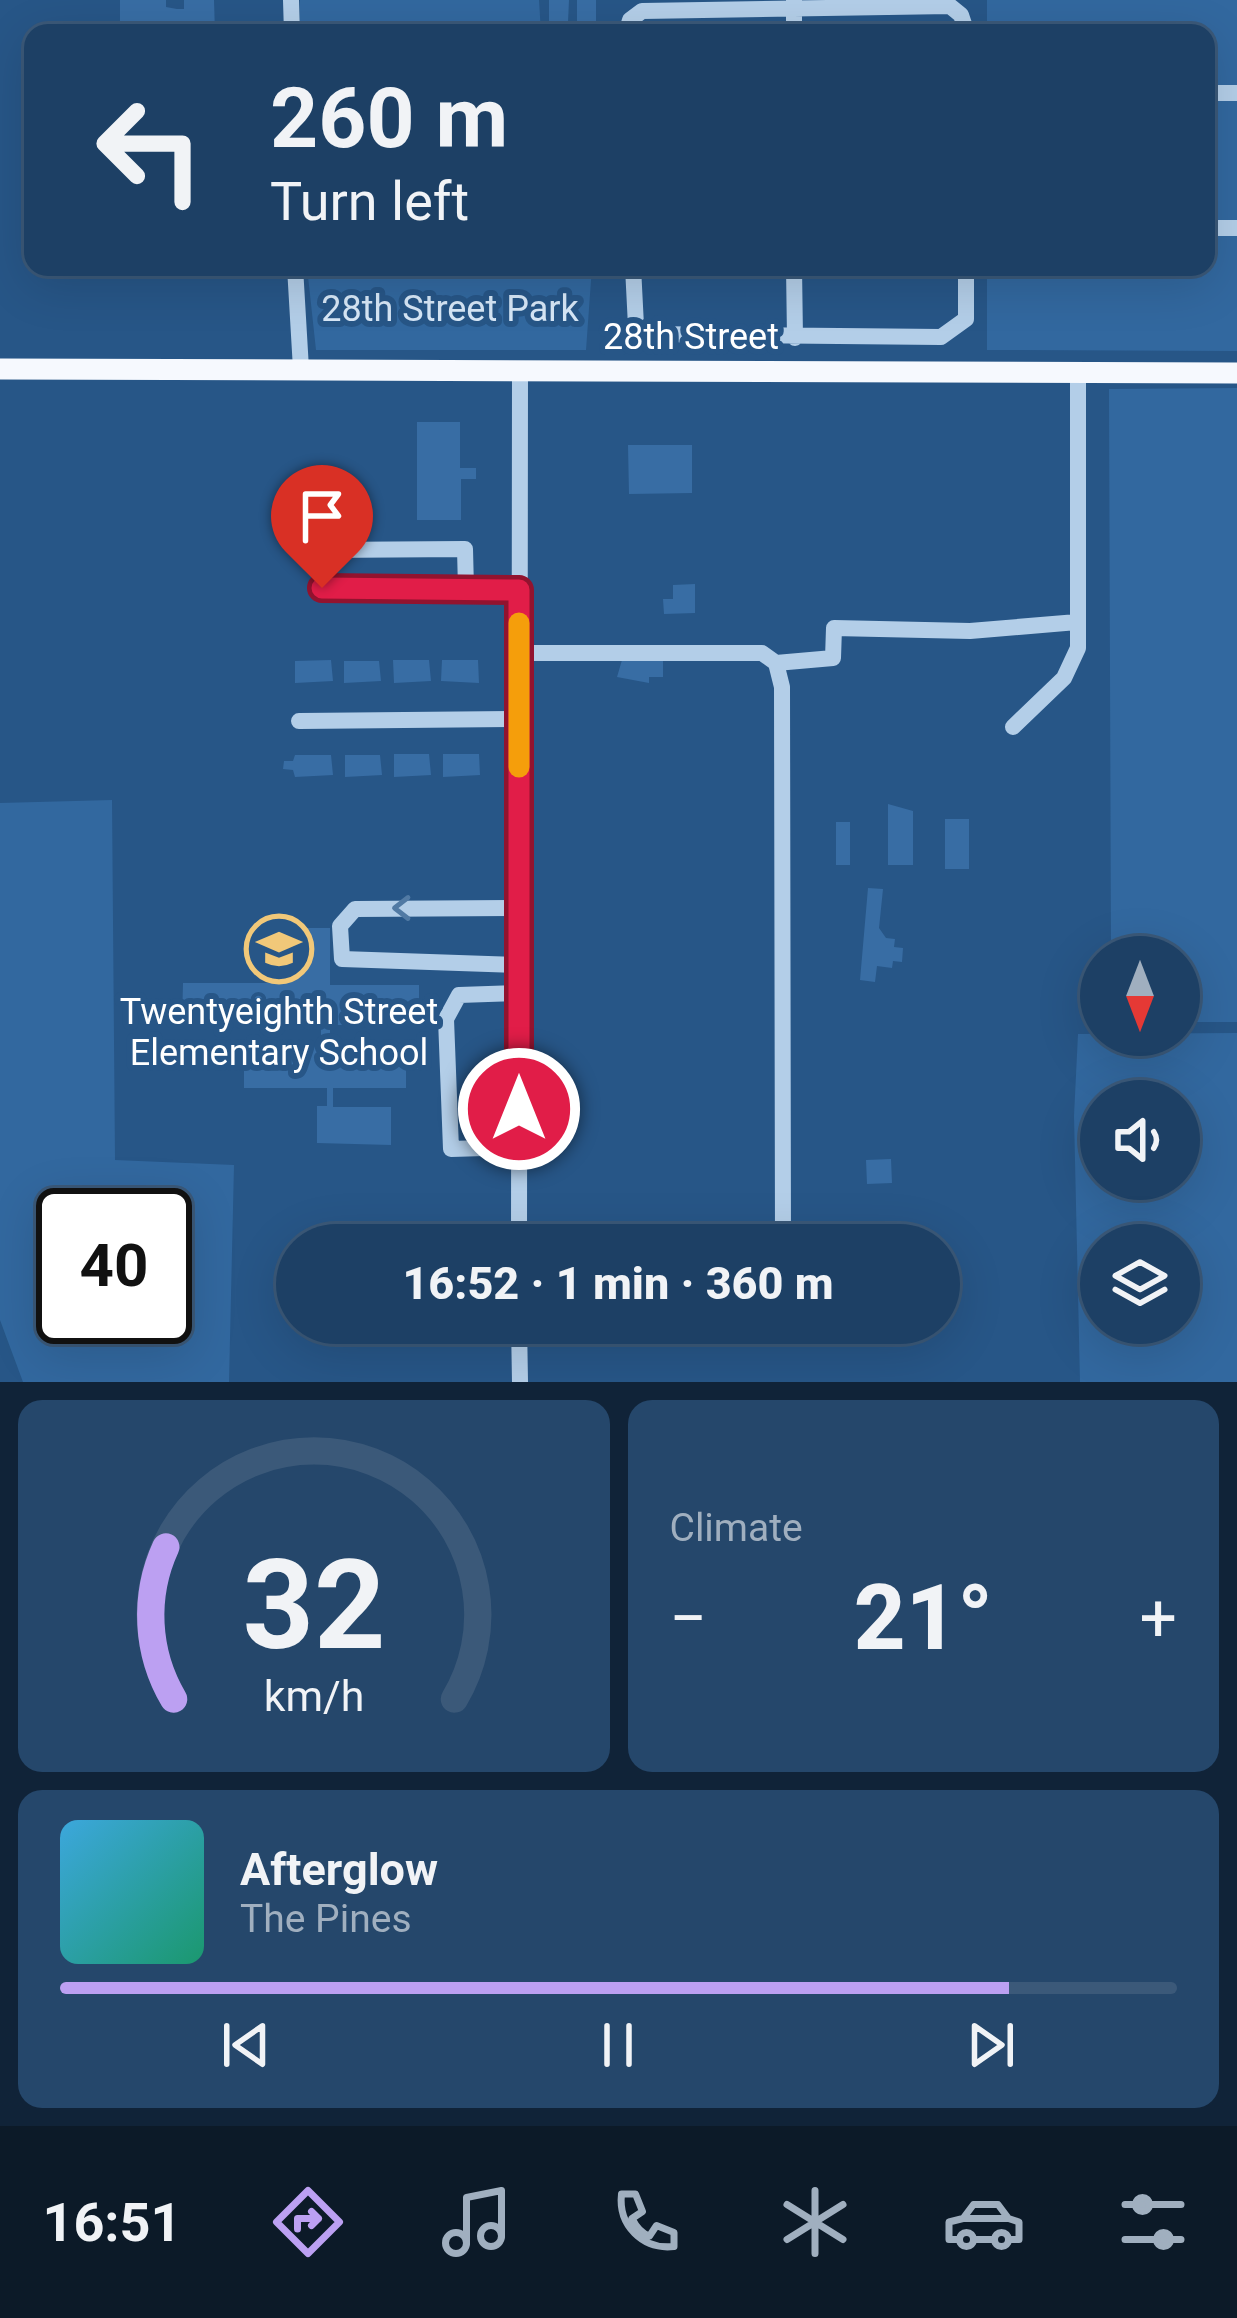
<!DOCTYPE html>
<meta charset="utf-8">
<style>
:root{--surface:#1d4065;--page:#25476b;--text:#f1f3f6;--muted:#a0afbf;--line:#3b5979;--accent:#bca0f2}
body{margin:0;font-family:Roboto,sans-serif;background:var(--page);color:var(--text);height:100vh;display:flex;flex-direction:column;font-size:45px;white-space:nowrap}
*{box-sizing:border-box;margin:0}
p{font-size:39px;color:var(--muted)}
.icon{flex:none;width:66px;height:66px;fill:none;stroke:currentColor;stroke-width:2;stroke-linecap:round;stroke-linejoin:round}
.map{position:relative;height:1382px;overflow:hidden}
.side{display:flex;flex-direction:column;gap:18px;padding:18px;background:#102338;flex:1}
.side>*{flex:none}
.top-card{position:absolute;left:24px;top:24px;width:1191px;height:252px;border-radius:24px;box-shadow:0 12px 48px #0002,0 0 0 3px var(--line);background:#1d4065;color:var(--text);overflow:hidden}
.needle{width:78px;rotate:180deg}
.buttons{position:absolute;left:1080px;top:936px;display:grid;gap:24px}
.buttons a{display:grid;place-items:center;width:120px;height:120px;border-radius:50%;background:var(--surface);box-shadow:0 12px 48px #0002,0 0 0 3px var(--line);font-size:60px}
.speed{position:absolute;left:36px;top:1188px;display:flex;gap:24px;font-size:60px;font-weight:700;text-align:center}
.speed>*{display:grid;place-content:center;width:156px;height:156px;border-radius:50%;background:var(--surface);box-shadow:0 12px 48px #0002,0 0 0 3px var(--line);line-height:1}
.speed .limit{border:6px solid #111;border-radius:18px;background:#fff;color:#111}
.pin{position:absolute;display:grid;place-items:center;width:102px;height:102px;color:#fff;margin:-123px -51px;border-radius:50% 50% 50% 0;rotate:-45deg;box-shadow:0 0 12px #0007}
.pin .icon{rotate:45deg}
.me{position:absolute;width:132px;margin:-66px;rotate:0deg;stroke-linejoin:round;filter:drop-shadow(0 0 9px #0008)}
.turn{display:flex;align-items:center;gap:42px;height:252px;padding:0 48px;font-size:54px}
.turn .icon{width:156px;height:156px;stroke-width:2.5}
.turn b{display:block;font-size:84px;line-height:102px}
.big{font-size:90px;font-weight:800;line-height:1.1}
.side .card{flex:1;display:flex;flex-direction:column;justify-content:center;gap:18px;min-width:0;padding:0 42px;border-radius:24px;background:var(--page)}
.side .dial{align-items:center;gap:0}
.dial svg{height:312px;overflow:visible;fill:none;stroke:var(--line);stroke-width:7;stroke-linecap:round;text-anchor:middle}
.dial text{fill:var(--text);stroke:none}
.song{display:flex;align-items:center;gap:36px}
.cover{width:144px;height:144px;border-radius:18px;background:linear-gradient(135deg,hsl(200 70% 55%),hsl(160 70% 35%))}
.played{height:12px;border-radius:6px;background:linear-gradient(90deg,var(--accent) 85%,var(--line) 85%)}
.keys{display:flex;justify-content:space-around;direction:ltr}
.heat{display:flex;justify-content:space-between;align-items:center;font-size:66px;direction:ltr}
.side .tiles{flex:1;display:grid;gap:18px;grid-template-columns:1fr 1fr}
.card:last-child{grid-column:span 2}
.trip{position:absolute;left:276px;top:1224px;width:684px;height:120px;border-radius:60px;background:var(--surface);box-shadow:0 12px 48px #0002,0 0 0 3px var(--line);font-weight:800;line-height:120px;text-align:center}
.dock{display:flex;height:192px;justify-content:space-around;align-items:center;background:#0c1a28;color:var(--muted)}
.dock .icon{width:84px;height:84px}
.dock .active{color:var(--accent)}
.dock b{font-size:54px;color:var(--text)}
.map>svg:first-child{display:block}
</style>
<div class="map">
<svg width="1237" height="1382" viewBox="0 0 1237 1382">
<rect width="100%" height="100%" fill="#275687"/>
<path fill="#32689f" fill-rule="evenodd" d="M300,0H539L541,33H300Z
M987,0H1237V351L987,350V267H1206V33H987Z
M307,267H592L586,350H316Z
M1237,388V1022H1179V957H1111L1109,389Z
M112,800L115,1160L234,1165L229,1382H23L0,1320V803ZM63,1215H165V1317H63Z
M1237,1033V1382H1080L1074,1116L1078,1034ZM1101,1101H1179V1179H1101ZM1101,1245H1179V1323H1101Z"/>
<path fill="#386da4" d="M120,0H166V7L177,9H184V0H214L215,33H120Z
M549,0H569L568,22H549Z
M577,0H596V33H577Z
M417,422H460V468H476V479H461V520H417Z
M628,445H692V493L629,494Z
M695,584V613L664,614L663,599H673V585Z
M663,659V677H649V683L617,677L622,660Z
M393,660H429L431,681L394,683Z
M478,660L479,683L441,681L442,660Z
M295,661L331,660L333,681L295,683Z
M344,661H379L381,681L344,683Z
M394,754H429L431,775L394,777Z
M443,754H479L480,775L443,777Z
M295,755H331L333,775L295,777L293,770L283,769L284,761H293Z
M345,755H380L382,775L345,777Z
M888,804L913,811V865H888Z
M945,819H969V869H945Z
M836,822H850V865H836Z
M868,888L883,889L879,928L886,938L895,939L894,947L903,948L902,962L893,961L892,968L877,966L875,982L860,980Z
M283,928H330V985H419V1003H431L419,1007V1025H330V1046H406V1064H430V1069H406V1088H333V1107H391V1145L317,1143V1106H327V1088H244V1045H321V1024H182L183,983H283Z
M891,1159L892,1183L867,1184L866,1160Z"/>
<g fill="none" stroke-linecap="round" stroke-linejoin="round">
<path stroke="#b3cee8" stroke-width="16" d="M291,0L292,33
M626,33L630,20L642,11L950,6L961,15L967,33
M794,33V0
M1206,93H1237
M1206,228H1237
M295,267L301,369
M633,267L636,326L644,334L941,337L966,319V267
M794,267L795,338
M466,589L465,549L321,550L322,588L519,590
M519,653H762L776,663L782,687L783,1245
M776,663L833,658L834,628L970,631L1077,622
M299,721L519,719
M1013,727L1064,678L1078,648V372
M519,908L355,909L340,926L342,959L519,965
M519,1147L451,1149L446,1019L459,995L519,993
M519,1245L520,370
M519,1323L520,1382"/>
<path stroke="#f6f9fe" stroke-width="21" d="M0,369L1237,373"/>
</g>
<defs><path id="oneway-chevron" d="M-2-3.5L2.5 0L-2 3.5" fill="none" stroke-width="1.6" stroke-linecap="round" stroke-linejoin="round" transform="scale(3)"/></defs>
<use stroke="#517aa4" href="#oneway-chevron" transform="translate(402 908) rotate(180)"/>
<g fill="none" stroke-linecap="round" stroke-linejoin="round">
<defs>
<path id="route" d="M322,588L519,590V1109"/>
</defs>
<use href="#route" stroke="#92132f" stroke-width="30"/>
<use href="#route" stroke="#e11d48" stroke-width="21"/>
<path stroke="#f59e0b" stroke-width="21" d="M519,767V623"/>
</g>
<defs>
<symbol id="school-ring" viewBox="-11 -11 22 22"><circle r="9.5" fill="#275687" stroke="#f1c879" stroke-width="1.5"/><path d="M0-5L7-2L0 1L-7-2ZM-4 1L0 2.5L4 1V4Q0 6-4 4Z" fill="#f1c879"/></symbol>
</defs>
<g fill-rule="evenodd">
<use href="#school-ring" x="241" y="911" width="76" height="76"/>
</g>
<g text-anchor="middle" dominant-baseline="central" stroke-width="12" stroke-linejoin="round" paint-order="stroke">
<g font-size="36" fill="#d7e7f7" stroke="#275687">
<text x="450" y="309">28th Street Park</text>
</g>
<g font-size="36" fill="#fff" stroke="#275687">
<text x="691" y="337">28th Street</text>
</g>
<g font-size="36" fill="#fff" stroke="#275687">
<text x="279" y="1012">Twentyeighth Street<tspan x="279" dy="41">Elementary School</tspan></text>
</g>
</g>
</svg>
<div class="buttons">
<a><svg class="needle" viewBox="-14 -14 28 28"><path d="M0-13l5 13h-10z" fill="#e53935"/><path d="M0 13l5-13h-10z" fill="#a0afbf"/></svg></a>
<a><svg class="icon" aria-label="sound" viewBox="0 0 24 24"><path d="M4 9h4l5-4v14l-5-4H4zM17 9q2 3 0 6"/></svg></a>
<a><svg class="icon" aria-label="layers" viewBox="0 0 24 24"><path d="M12 4l9 5-9 5-9-5zM3 14l9 5 9-5"/></svg></a>
</div>
<div class="speed"><div class="limit">40</div></div>
<div class="pin" style="left:322px;top:588px;background:#d93025"><svg class="icon" aria-label="arrive" viewBox="0 0 24 24"><path d="M6 21V4h12l-3 4 3 4H6"/></svg></div>
<svg class="me" style="left:519px;top:1109px" viewBox="-20 -20 40 40"><circle r="17" fill="#e11d48" stroke="#fff" stroke-width="3"/><path d="M0-11L8 9 0 5-8 9z" fill="#fff"/></svg>
<div class="trip">16:52 · 1 min · 360 m</div>
<div class="top-card">
<div class="turn"><svg class="icon" aria-label="left" viewBox="0 0 24 24"><path d="M17 20v-9H6M10 6l-5 5 5 5"/></svg><div><b>260 m</b>Turn left</div></div>
</div>
</div>
<section class="side">
<div class="tiles">
<div class="card dial"><svg viewBox="0 0 100 80">
<path d="M14 69A42 42 0 1 1 86 69"/>
<path d="M14 69A42 42 0 0 1 12 30" stroke="#bca0f2"/>
<text x="50" y="56" font-size="32" font-weight="700">32</text>
<text x="50" y="72" font-size="11">km/h</text>
</svg></div>
<div class="card"><p>Climate</p>
<div class="heat"><a>−</a><b class="big">21°</b><a>+</a></div>
</div>
<div class="card">
<div class="song"><i class="cover"></i><div><b>Afterglow</b><p>The Pines</p></div></div>
<div class="played"></div>
<div class="keys"><svg class="icon" aria-label="previous" viewBox="0 0 24 24"><path d="M18 5L8 12l10 7zM5 5v14"/></svg><svg class="icon" aria-label="pause" viewBox="0 0 24 24"><path d="M8 5v14M16 5v14"/></svg><svg class="icon" aria-label="next" viewBox="0 0 24 24"><path d="M6 5l10 7-10 7zM19 5v14"/></svg></div>
</div>
</div>
</section>
<nav class="dock">
<b>16:51</b>
<svg class="icon active" aria-label="directions" viewBox="0 0 24 24"><path d="M12 3l9 9-9 9-9-9zM9 14v-3h6M13 9l2 2-2 2"/></svg>
<svg class="icon" aria-label="music" viewBox="0 0 24 24"><path d="M9 18V5l10-2v13"/><circle cx="6" cy="18" r="3"/><circle cx="16" cy="16" r="3"/></svg>
<svg class="icon" aria-label="phone" viewBox="0 0 24 24"><path d="M5 4h4l2 5-3 2q2 4 5 5l2-3 5 2v4C11 20 4 13 5 4z"/></svg>
<svg class="icon" aria-label="climate" viewBox="0 0 24 24"><path d="M12 3v18M4 7l16 10M4 17L20 7"/></svg>
<svg class="icon" aria-label="car" viewBox="0 0 24 24"><path d="M5 17H2v-5l4-1 3-4h7l3 4 3 1v5h-3M9 17h6M6 11h13"/><circle cx="7" cy="17" r="2"/><circle cx="17" cy="17" r="2"/></svg>
<svg class="icon" aria-label="filters" viewBox="0 0 24 24"><path d="M4 7h16M4 17h16"/><circle cx="9" cy="7" r="2"/><circle cx="15" cy="17" r="2"/></svg>
</nav>
